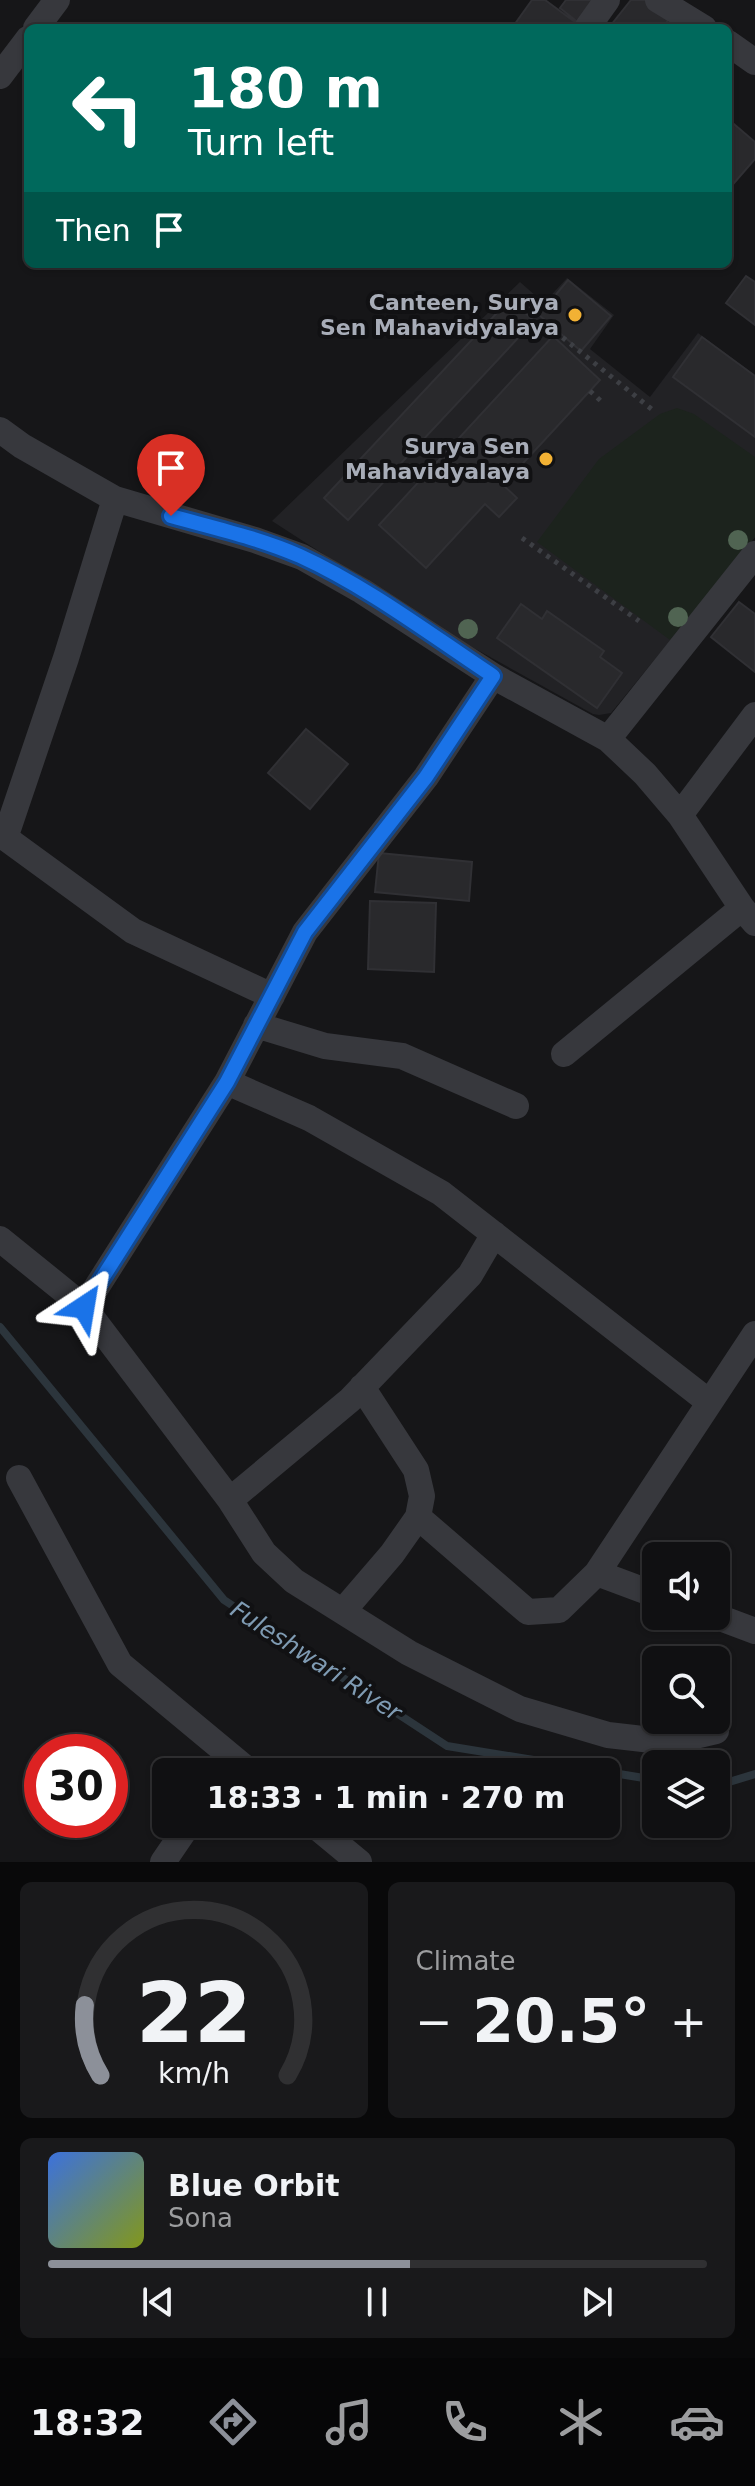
<!DOCTYPE html>
<meta charset="utf-8">
<style>
:root{--surface:#101012;--page:#19191b;--text:#f1f3f6;--muted:#9c9d9f;--line:#303032;--accent:#8c9099}
body{margin:0;font-family:"DejaVu Sans",sans-serif;background:var(--page);color:var(--text);height:100vh;display:flex;flex-direction:column;font-size:30px;white-space:nowrap}
*{box-sizing:border-box;margin:0}
p{font-size:26px;color:var(--muted)}
.icon{flex:none;width:44px;height:44px;fill:none;stroke:currentColor;stroke-width:2;stroke-linecap:round;stroke-linejoin:round}
.map{position:relative;height:1862px;overflow:hidden}
.sheet{display:flex;flex-direction:column;gap:20px;padding:20px;background:#09090a;flex:1}
.sheet>*{flex:none}
.top-card{position:absolute;left:24px;top:24px;width:708px;height:244px;border-radius:12px;box-shadow:0 2px 6px #0004,0 0 0 2px var(--line);background:#00695c;color:#fff;overflow:hidden}
.tools{position:absolute;left:642px;top:1542px;display:grid;gap:16px}
.tools a{display:grid;place-items:center;width:88px;height:88px;border-radius:12px;background:var(--surface);box-shadow:0 2px 6px #0004,0 0 0 2px var(--line);font-size:40px}
.speed{position:absolute;left:24px;top:1734px;display:flex;gap:16px;font-size:40px;font-weight:700;text-align:center}
.speed>*{display:grid;place-content:center;width:104px;height:104px;border-radius:50%;background:var(--surface);box-shadow:0 2px 6px #0004,0 0 0 2px var(--line);line-height:1}
.speed .limit{border:12px solid #d22;background:#fff;color:#111}
.pin{position:absolute;display:grid;place-items:center;width:68px;height:68px;color:#fff;margin:-82px -34px;border-radius:50% 50% 50% 0;rotate:-45deg;box-shadow:0 0 8px #0007}
.pin .icon{rotate:45deg}
.me{position:absolute;width:88px;margin:-44px;rotate:33deg;stroke-linejoin:round;filter:drop-shadow(0 0 6px #0008)}
.turn{display:flex;align-items:center;gap:28px;height:168px;padding:0 32px;font-size:36px}
.turn .icon{width:104px;height:104px;stroke-width:2.5}
.turn b{display:block;font-size:56px;line-height:68px}
.then{display:flex;align-items:center;height:76px;padding:0 32px;background:#0003;gap:16px;font-size:30px}
.big{font-size:60px;font-weight:700;line-height:1.1}
.sheet .widget{flex:1;display:flex;flex-direction:column;justify-content:center;gap:12px;min-width:0;padding:0 28px;border-radius:12px;background:var(--page)}
.sheet .dial{align-items:center;gap:0}
.dial svg{height:208px;overflow:visible;fill:none;stroke:var(--line);stroke-width:7;stroke-linecap:round;text-anchor:middle}
.dial text{fill:var(--text);stroke:none}
.song{display:flex;align-items:center;gap:24px}
.cover{width:96px;height:96px;border-radius:12px;background:linear-gradient(135deg,hsl(220 70% 55%),hsl(70 70% 35%))}
.played{height:8px;border-radius:4px;background:linear-gradient(90deg,var(--accent) 55%,var(--line) 55%)}
.keys{display:flex;justify-content:space-around;direction:ltr}
.heat{display:flex;justify-content:space-between;align-items:center;font-size:44px;direction:ltr}
.sheet .tiles{flex:1;display:grid;gap:20px;grid-template-columns:1fr 1fr}
.widget:last-child{grid-column:span 2}
.trip{position:absolute;left:152px;top:1758px;width:468px;height:80px;border-radius:12px;background:var(--surface);box-shadow:0 2px 6px #0004,0 0 0 2px var(--line);font-weight:700;line-height:80px;text-align:center}
.dock{display:flex;height:128px;justify-content:space-around;align-items:center;background:#060607;color:var(--muted)}
.dock .icon{width:56px;height:56px}
.dock .selected{color:var(--accent)}
.dock b{font-size:36px;color:var(--text)}
.map>svg:first-child{display:block}
</style>
<div class="map">
<svg width="755" height="1862" viewBox="0 0 755 1862">
<rect width="100%" height="100%" fill="#161618"/>
<path fill="#222225" d="M567,278L614,315L590,349L650,397L698,333L755,375V537L611,713L599,715L593,714L436,627L272,521L520,282L544,303Z"/>
<path fill="#1c231d" d="M677,408L694,414L755,457V537L670,640L537,542L599,459L660,414Z"/>
<g fill="none" stroke-linecap="round" stroke-linejoin="round">
<path stroke="#2c353c" stroke-width="8" d="M0,1327L224,1600L447,1746L656,1780
M716,1786L755,1774"/>
</g>
<path fill="#29292c" stroke="#303034" stroke-width="2" d="M532,0H545L583,28H512Z
M566,0H604L584,27L560,8Z
M631,0H650L671,17L662,28H615L611,25Z
M728,119L755,142V159L728,190Z
M746,276L755,282V325L726,303Z
M568,280L611,316L581,351L539,315Z
M510,299L534,321L348,520L324,498Z
M553,336L600,380L503,485L517,498L499,517L485,504L426,568L379,525Z
M702,337L755,376V437L673,377Z
M739,602L755,614V672L711,637Z
M521,604L542,619L547,611L604,651L600,657L622,673L597,708L497,638Z
M306,729L348,764L310,809L268,773Z
M379,853L472,862L469,901L375,892Z
M370,901L436,903L434,972L368,969Z"/>
<g fill="none" stroke-linecap="round" stroke-linejoin="round">
<path stroke="#3d3f44" stroke-width="5" stroke-dasharray="4 6" stroke-linecap="butt" d="M547,325L654,411
M590,391L603,403
M522,538L639,621"/>
<path stroke="#37383d" stroke-width="26" d="M658,0L704,28
M36,28L57,0
M587,28L607,0
M728,43L755,62
M0,76L28,39
M0,430L22,446L115,499L255,540L302,557L362,591L493,676L608,739L645,774L680,815L742,908L755,923
M608,739L755,554
M680,815L755,715
M0,834L133,931L272,996
M5,838L66,658L115,499
M256,1025L325,1046L402,1056L516,1106
M564,1054L742,908
M227,1082L309,1118L441,1193L709,1402
M0,1239L84,1307L230,1500L264,1553L294,1581L409,1653L520,1709L608,1735L669,1742L716,1731
M84,1307L227,1082L305,932L426,777L493,676
M19,1478L120,1664L250,1772
M230,1500L350,1400L470,1275L494,1234
M418,1517L528,1612L559,1610L597,1573L755,1334
M597,1573L656,1595
M343,1611L392,1554L418,1517L422,1496L416,1470L362,1387
M715,1616L755,1631
M313,1824L359,1862
M163,1862L189,1824"/>
</g>
<g fill="#506452">
<circle cx="738" cy="540" r="10"/>
<circle cx="678" cy="617" r="10"/>
<circle cx="468" cy="629" r="10"/>
</g>
<g fill="none" stroke-linecap="round" stroke-linejoin="round">
<defs>
<path id="route" d="M84,1307L227,1082L305,932L426,777L493,676C431,635 368,587 300,556C259,538 214,528 171,516"/>
</defs>
<use href="#route" stroke="#114b97" stroke-width="20"/>
<use href="#route" stroke="#1a73e8" stroke-width="14"/>
</g>
<g fill="#f2b134" stroke="#111113" stroke-width="3">
<circle cx="575" cy="315" r="8"/>
<circle cx="546" cy="459" r="8"/>
</g>
<g text-anchor="middle" dominant-baseline="central" stroke-width="8" stroke-linejoin="round" paint-order="stroke">
<g font-size="22" font-weight="bold" fill="#a8adb8" stroke="#111113" text-anchor="end">
<text x="559" y="302">Canteen, Surya<tspan x="559" dy="25">Sen Mahavidyalaya</tspan></text>
<text x="530" y="446">Surya Sen<tspan x="530" dy="25">Mahavidyalaya</tspan></text>
</g>
<g font-size="24" font-style="italic" fill="#7f9bb3" stroke="#111113">
<text transform="translate(316 1661) rotate(33)">Fuleshwari River</text>
</g>
</g>
</svg>
<div class="tools">
<a><svg class="icon" aria-label="sound" viewBox="0 0 24 24"><path d="M4 9h4l5-4v14l-5-4H4zM17 9q2 3 0 6"/></svg></a>
<a><svg class="icon" aria-label="search" viewBox="0 0 24 24"><circle cx="10" cy="10" r="6"/><path d="M15 15l6 6"/></svg></a>
<a><svg class="icon" aria-label="layers" viewBox="0 0 24 24"><path d="M12 4l9 5-9 5-9-5zM3 14l9 5 9-5"/></svg></a>
</div>
<div class="speed"><div class="limit">30</div></div>
<div class="pin" style="left:171px;top:516px;background:#d93025"><svg class="icon" aria-label="arrive" viewBox="0 0 24 24"><path d="M6 21V4h12l-3 4 3 4H6"/></svg></div>
<svg class="me" style="left:84px;top:1307px" viewBox="-20 -20 40 40"><path d="M0-17L14 15 0 8-14 15z" fill="#1a73e8" stroke="#fff" stroke-width="4"/></svg>
<div class="trip">18:33 · 1 min · 270 m</div>
<div class="top-card">
<div class="turn"><svg class="icon" aria-label="left" viewBox="0 0 24 24"><path d="M17 20v-9H6M10 6l-5 5 5 5"/></svg><div><b>180 m</b>Turn left</div></div>
<div class="then">Then<svg class="icon" aria-label="arrive" viewBox="0 0 24 24"><path d="M6 21V4h12l-3 4 3 4H6"/></svg></div>
</div>
</div>
<section class="sheet">
<div class="tiles">
<div class="widget dial"><svg viewBox="0 0 100 80">
<path d="M14 69A42 42 0 1 1 86 69"/>
<path d="M14 69A42 42 0 0 1 8 42" stroke="#8c9099"/>
<text x="50" y="56" font-size="32" font-weight="700">22</text>
<text x="50" y="72" font-size="11">km/h</text>
</svg></div>
<div class="widget"><p>Climate</p>
<div class="heat"><a>−</a><b class="big">20.5°</b><a>+</a></div>
</div>
<div class="widget">
<div class="song"><i class="cover"></i><div><b>Blue Orbit</b><p>Sona</p></div></div>
<div class="played"></div>
<div class="keys"><svg class="icon" aria-label="previous" viewBox="0 0 24 24"><path d="M18 5L8 12l10 7zM5 5v14"/></svg><svg class="icon" aria-label="pause" viewBox="0 0 24 24"><path d="M8 5v14M16 5v14"/></svg><svg class="icon" aria-label="next" viewBox="0 0 24 24"><path d="M6 5l10 7-10 7zM19 5v14"/></svg></div>
</div>
</div>
</section>
<nav class="dock">
<b>18:32</b>
<svg class="icon selected" aria-label="directions" viewBox="0 0 24 24"><path d="M12 3l9 9-9 9-9-9zM9 14v-3h6M13 9l2 2-2 2"/></svg>
<svg class="icon" aria-label="music" viewBox="0 0 24 24"><path d="M9 18V5l10-2v13"/><circle cx="6" cy="18" r="3"/><circle cx="16" cy="16" r="3"/></svg>
<svg class="icon" aria-label="phone" viewBox="0 0 24 24"><path d="M5 4h4l2 5-3 2q2 4 5 5l2-3 5 2v4C11 20 4 13 5 4z"/></svg>
<svg class="icon" aria-label="climate" viewBox="0 0 24 24"><path d="M12 3v18M4 7l16 10M4 17L20 7"/></svg>
<svg class="icon" aria-label="car" viewBox="0 0 24 24"><path d="M5 17H2v-5l4-1 3-4h7l3 4 3 1v5h-3M9 17h6M6 11h13"/><circle cx="7" cy="17" r="2"/><circle cx="17" cy="17" r="2"/></svg>
</nav>
